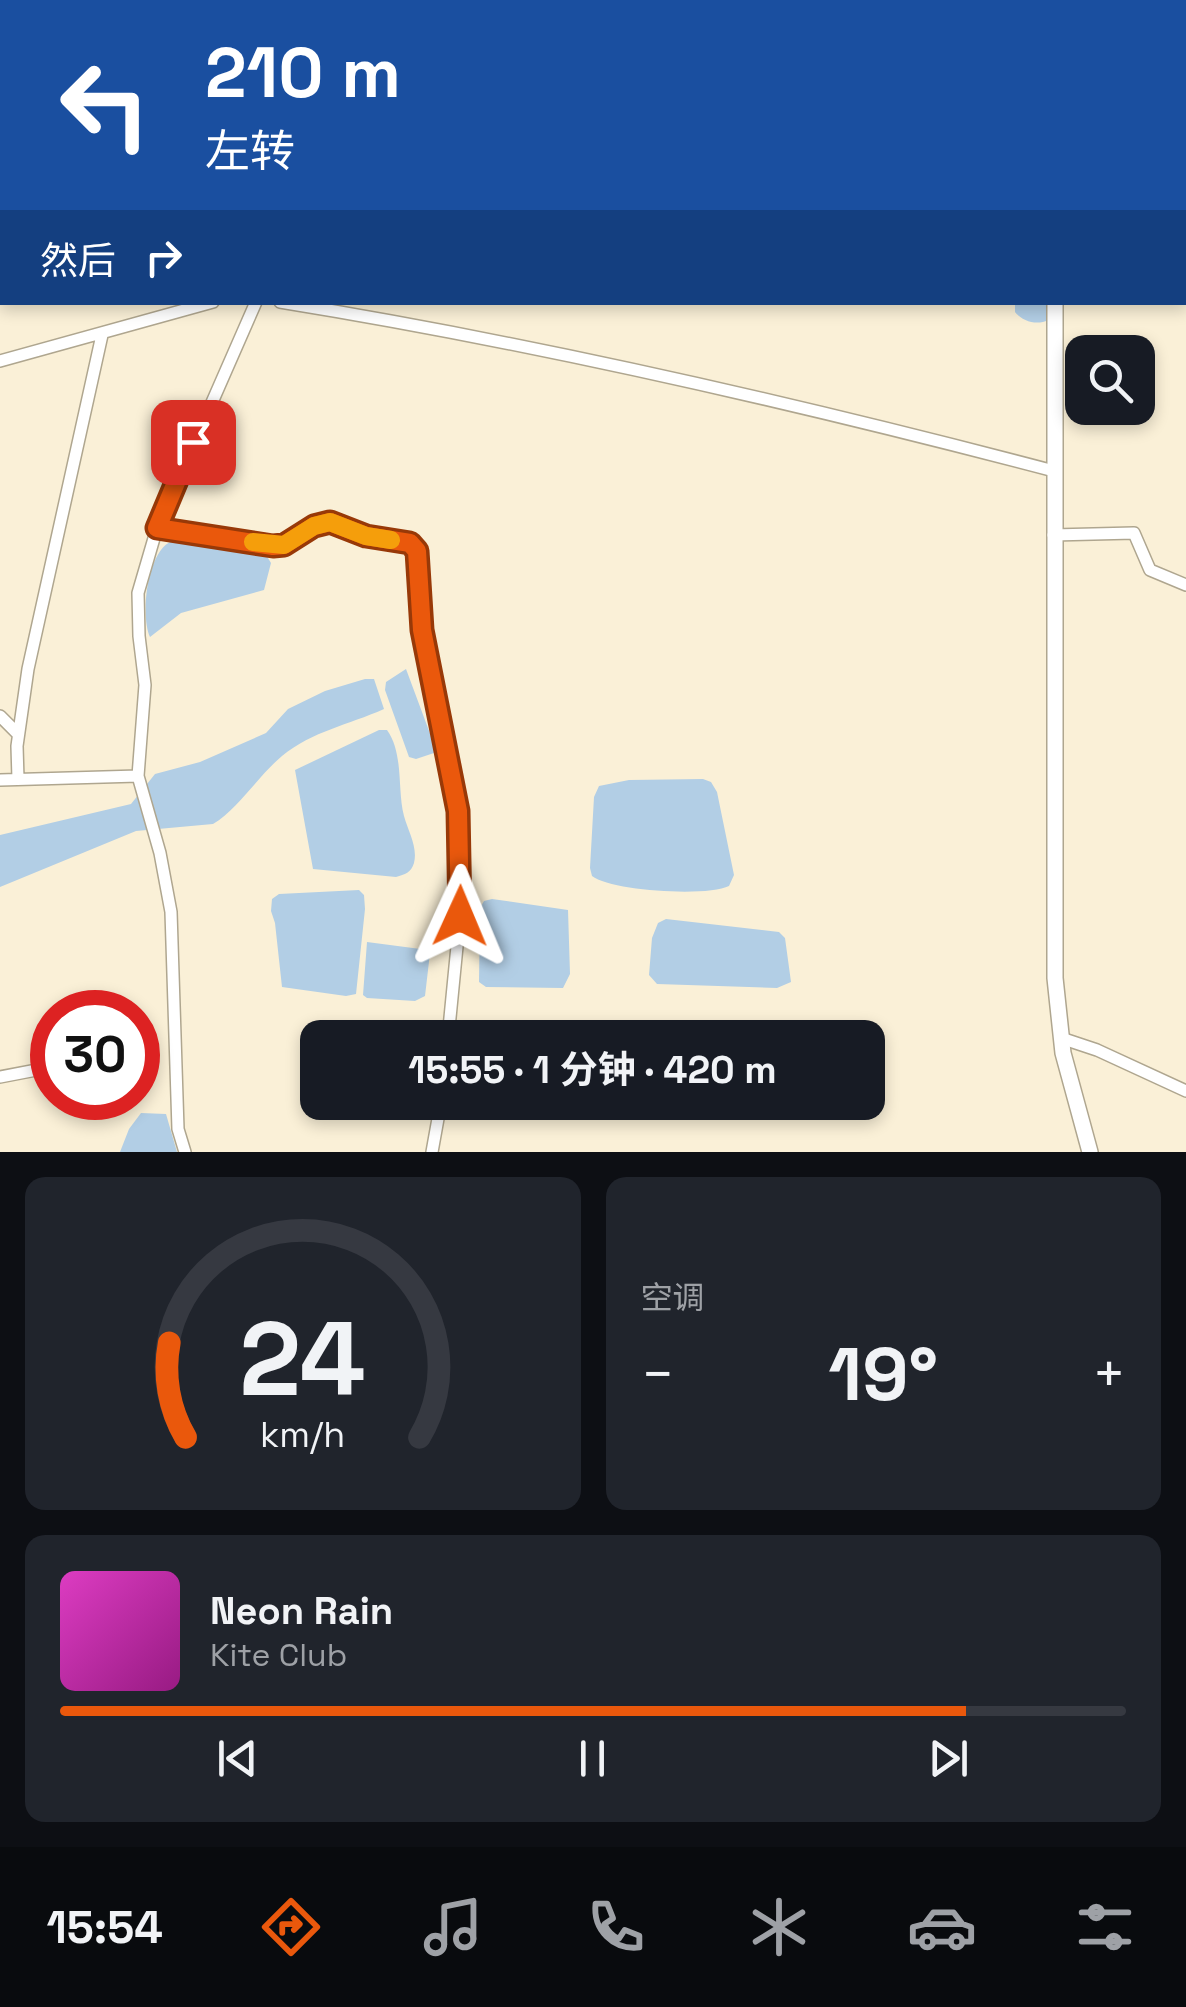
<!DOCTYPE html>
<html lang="zh">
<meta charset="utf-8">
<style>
:root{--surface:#171b24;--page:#20242c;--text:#f1f3f6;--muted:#9ea1a6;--line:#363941;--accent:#ea580c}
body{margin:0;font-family:"Space Grotesk","Noto Sans SC",sans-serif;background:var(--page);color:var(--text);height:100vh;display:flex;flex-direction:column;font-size:38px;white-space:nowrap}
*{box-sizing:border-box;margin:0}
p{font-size:32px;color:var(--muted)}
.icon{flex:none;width:55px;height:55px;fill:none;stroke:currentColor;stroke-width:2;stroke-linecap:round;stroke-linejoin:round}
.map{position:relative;height:1152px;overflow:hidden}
.panel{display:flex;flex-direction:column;gap:25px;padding:25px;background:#0d0f14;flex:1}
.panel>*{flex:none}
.guide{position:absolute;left:0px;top:0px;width:1188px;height:305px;box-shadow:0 5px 15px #0003;background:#1a4fa0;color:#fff;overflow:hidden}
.fabs{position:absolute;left:1065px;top:335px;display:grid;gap:20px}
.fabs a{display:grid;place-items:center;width:90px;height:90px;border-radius:20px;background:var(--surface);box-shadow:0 5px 15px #0003;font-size:50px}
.speed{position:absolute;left:30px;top:990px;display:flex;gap:20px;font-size:50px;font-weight:700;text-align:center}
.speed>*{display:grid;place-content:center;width:130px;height:130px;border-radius:50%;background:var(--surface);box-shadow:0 5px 15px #0003;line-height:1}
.speed .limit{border:15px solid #d22;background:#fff;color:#111}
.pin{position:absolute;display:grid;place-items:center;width:85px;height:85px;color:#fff;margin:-42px;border-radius:20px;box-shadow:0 5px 15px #0006}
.me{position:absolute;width:110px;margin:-55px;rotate:1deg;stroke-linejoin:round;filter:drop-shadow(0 0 8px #0008)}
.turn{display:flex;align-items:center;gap:35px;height:210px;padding:0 40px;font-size:45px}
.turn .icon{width:130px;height:130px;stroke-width:2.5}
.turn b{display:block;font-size:70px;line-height:85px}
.then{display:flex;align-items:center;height:95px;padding:0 40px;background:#0003;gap:20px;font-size:38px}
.big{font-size:75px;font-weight:700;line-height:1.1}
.panel .tile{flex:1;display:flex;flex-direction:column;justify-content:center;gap:15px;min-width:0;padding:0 35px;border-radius:20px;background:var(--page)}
.panel .dial{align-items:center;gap:0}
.dial svg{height:260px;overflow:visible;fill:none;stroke:var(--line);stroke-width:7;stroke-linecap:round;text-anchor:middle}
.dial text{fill:var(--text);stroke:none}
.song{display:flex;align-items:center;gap:30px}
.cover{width:120px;height:120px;border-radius:15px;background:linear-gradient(135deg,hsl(310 70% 55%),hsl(310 70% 35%))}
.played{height:10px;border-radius:5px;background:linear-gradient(90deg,var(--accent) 85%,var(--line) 85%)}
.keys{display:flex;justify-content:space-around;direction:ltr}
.heat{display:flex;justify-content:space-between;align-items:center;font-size:55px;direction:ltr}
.panel .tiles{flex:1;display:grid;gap:25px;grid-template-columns:1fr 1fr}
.tile:last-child{grid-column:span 2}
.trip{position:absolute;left:300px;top:1020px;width:585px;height:100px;border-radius:20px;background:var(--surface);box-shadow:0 5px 15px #0003;font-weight:700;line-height:100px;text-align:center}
.menu{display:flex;height:160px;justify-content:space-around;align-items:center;background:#090b0e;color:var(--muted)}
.menu .icon{width:70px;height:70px}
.menu .selected{color:var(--accent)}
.menu b{font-size:45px;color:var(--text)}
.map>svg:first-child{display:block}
</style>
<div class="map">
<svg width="1186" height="1152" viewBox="0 0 1186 1152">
<rect width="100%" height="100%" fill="#faf0d7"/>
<path fill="#b2cee5" d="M1015,303H1049L1048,320C1037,326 1022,321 1015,312Z
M172,541L263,550L271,563L264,590L181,613L150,637C140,615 147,551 172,541Z
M406,669L435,747L434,753L416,759L409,757L385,690L386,682Z
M365,679H374L384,709C348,725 313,731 282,756C258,776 239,808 213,824L136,831L0,887V835L131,804L155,774L200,762L266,733L288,709L325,691Z
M379,730H387C404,754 397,789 404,816C408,831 418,847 414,863C411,873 405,874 396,877L313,869L295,770Z
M703,779L711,782L717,792L734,875L729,886C707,897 611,891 592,876L590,868L594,797L599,786L629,780Z
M359,890L364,895L365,909L356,994L346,996L282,987L275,923L271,911L272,899L279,894Z
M492,899L568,910L570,974L563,988L486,987L479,982L480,908L484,901Z
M666,919L779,932L785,938L791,982L777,988L657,984L649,975L652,938L658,923Z
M367,942L428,950L430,953L425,996L415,1001L367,998L363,995Z
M141,1113L166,1114L177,1152H120L129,1129Z"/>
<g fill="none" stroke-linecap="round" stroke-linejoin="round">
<defs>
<path id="minor" d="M146,0L147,2
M1185,105L1186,106
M280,302C540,344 799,404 1054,471
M0,361L213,302
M157,528L278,545L294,541L314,526L329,522L366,536L410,543L417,551L422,630L440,706L458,811L460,916L448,1038
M1053,535L1134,533L1150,570L1186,585
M0,716L18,734
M18,779L17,746L28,669L102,335
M0,780L138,776
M1061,1038L1097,1050L1186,1091
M0,1077L52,1067
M185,1152L178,1129L171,912L160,853L138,776L145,685L139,636L138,593L157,528L256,302
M432,1152L441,1102"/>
<path id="tertiary" d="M1029,0V2
M1055,302V978L1063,1053L1090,1152"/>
</defs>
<use href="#minor" stroke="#afa68f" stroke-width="14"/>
<use href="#tertiary" stroke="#afa68f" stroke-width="18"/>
<use href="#minor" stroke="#fff" stroke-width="11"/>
<use href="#tertiary" stroke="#fff" stroke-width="15"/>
</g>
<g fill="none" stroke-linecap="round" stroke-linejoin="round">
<defs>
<path id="route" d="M193,442L157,528L273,546L284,545L314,526L330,522L366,536L410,543L417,551L422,630L458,811L460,916"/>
</defs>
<use href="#route" stroke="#983908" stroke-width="25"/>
<use href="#route" stroke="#ea580c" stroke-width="18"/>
<path stroke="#f59e0b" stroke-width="18" d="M253,542L284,545L314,526L330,522L366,536L391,540"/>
</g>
</svg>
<div class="fabs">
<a><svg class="icon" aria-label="search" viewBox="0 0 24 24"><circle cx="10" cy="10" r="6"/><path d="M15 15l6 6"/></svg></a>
</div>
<div class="speed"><div class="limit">30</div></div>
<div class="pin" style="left:193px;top:442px;background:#d93025"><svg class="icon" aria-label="arrive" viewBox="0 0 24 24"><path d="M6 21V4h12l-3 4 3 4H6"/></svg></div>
<svg class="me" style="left:460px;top:916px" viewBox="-20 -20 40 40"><path d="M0-17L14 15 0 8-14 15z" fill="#ea580c" stroke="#fff" stroke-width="4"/></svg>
<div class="trip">15:55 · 1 分钟 · 420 m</div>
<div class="guide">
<div class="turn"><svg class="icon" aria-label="left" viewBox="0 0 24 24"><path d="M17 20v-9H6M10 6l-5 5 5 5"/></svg><div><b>210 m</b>左转</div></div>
<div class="then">然后<svg class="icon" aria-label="right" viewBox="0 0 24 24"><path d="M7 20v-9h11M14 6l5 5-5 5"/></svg></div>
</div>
</div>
<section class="panel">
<div class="tiles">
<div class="tile dial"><svg viewBox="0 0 100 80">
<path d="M14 69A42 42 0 1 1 86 69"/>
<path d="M14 69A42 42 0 0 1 9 40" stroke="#ea580c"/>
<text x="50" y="56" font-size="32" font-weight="700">24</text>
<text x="50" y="72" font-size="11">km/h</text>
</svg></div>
<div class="tile"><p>空调</p>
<div class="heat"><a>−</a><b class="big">19°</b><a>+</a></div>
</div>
<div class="tile">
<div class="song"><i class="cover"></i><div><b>Neon Rain</b><p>Kite Club</p></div></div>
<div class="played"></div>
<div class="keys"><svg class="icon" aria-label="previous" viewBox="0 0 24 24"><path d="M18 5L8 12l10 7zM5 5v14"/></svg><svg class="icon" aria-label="pause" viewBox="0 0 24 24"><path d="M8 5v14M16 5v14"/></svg><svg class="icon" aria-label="next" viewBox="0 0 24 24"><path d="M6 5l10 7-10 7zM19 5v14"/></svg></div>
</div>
</div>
</section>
<nav class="menu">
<b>15:54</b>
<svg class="icon selected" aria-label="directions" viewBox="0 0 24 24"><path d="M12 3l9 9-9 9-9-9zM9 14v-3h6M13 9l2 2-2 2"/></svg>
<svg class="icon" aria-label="music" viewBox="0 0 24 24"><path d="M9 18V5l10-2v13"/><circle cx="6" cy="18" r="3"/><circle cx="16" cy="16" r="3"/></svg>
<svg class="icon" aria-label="phone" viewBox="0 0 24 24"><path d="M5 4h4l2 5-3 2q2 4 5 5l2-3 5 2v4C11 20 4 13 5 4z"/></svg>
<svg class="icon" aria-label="climate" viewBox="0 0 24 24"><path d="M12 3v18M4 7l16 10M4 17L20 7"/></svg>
<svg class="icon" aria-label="car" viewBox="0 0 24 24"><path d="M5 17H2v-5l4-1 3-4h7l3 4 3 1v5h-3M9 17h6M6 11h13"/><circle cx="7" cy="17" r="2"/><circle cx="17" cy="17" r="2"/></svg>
<svg class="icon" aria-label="filters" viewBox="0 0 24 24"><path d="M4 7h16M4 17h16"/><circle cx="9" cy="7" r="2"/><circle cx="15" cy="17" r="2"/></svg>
</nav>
